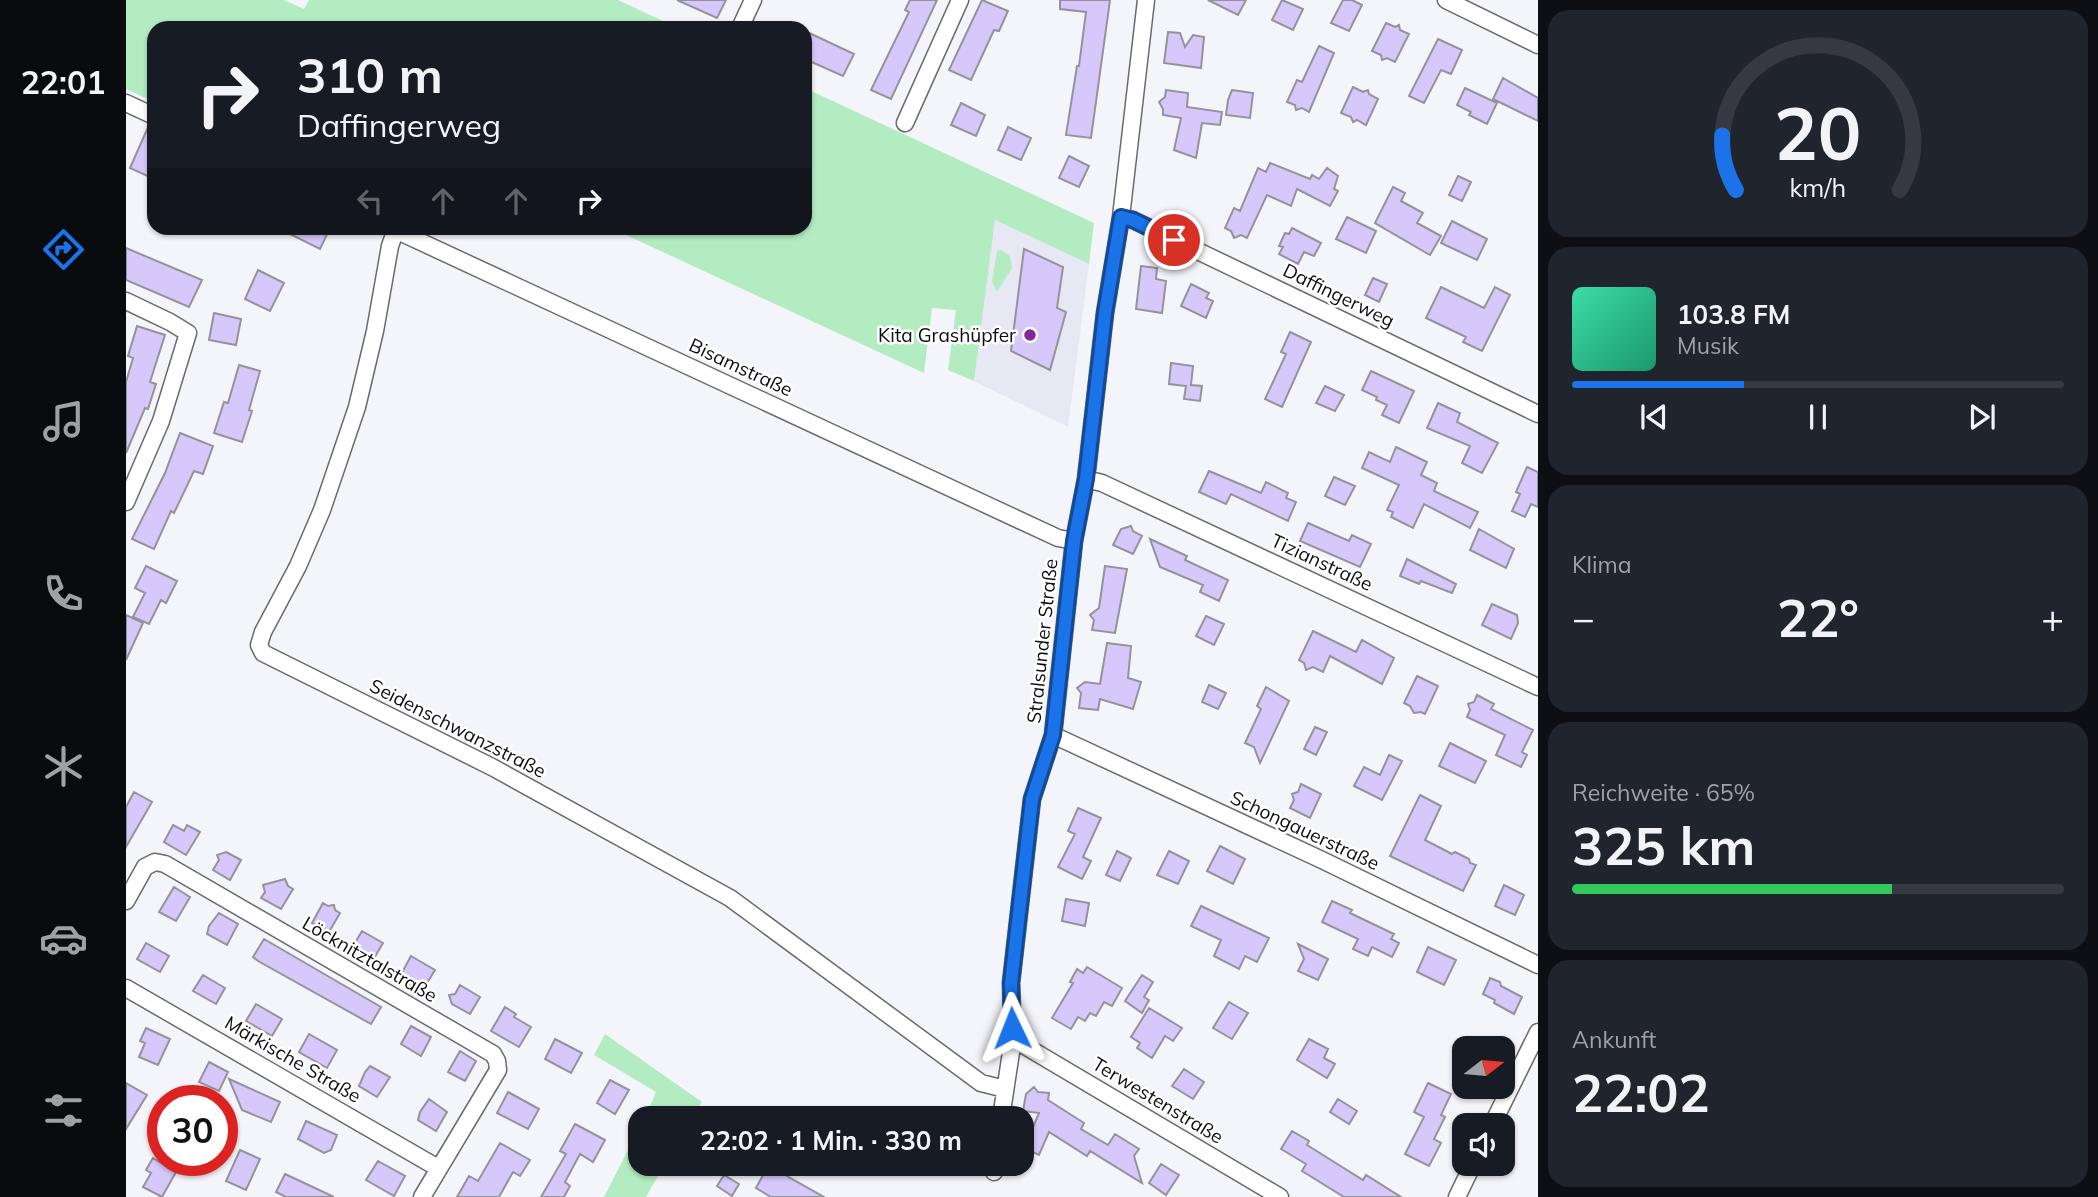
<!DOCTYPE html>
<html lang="de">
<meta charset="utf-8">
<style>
:root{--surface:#171b24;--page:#20242c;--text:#f1f3f6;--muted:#9ea1a6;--line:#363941;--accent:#1a73e8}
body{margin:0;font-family:Mulish,sans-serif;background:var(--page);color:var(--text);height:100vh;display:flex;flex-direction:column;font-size:26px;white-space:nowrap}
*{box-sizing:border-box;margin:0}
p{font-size:23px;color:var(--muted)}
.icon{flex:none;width:38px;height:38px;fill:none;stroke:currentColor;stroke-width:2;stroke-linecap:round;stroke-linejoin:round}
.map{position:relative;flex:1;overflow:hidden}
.details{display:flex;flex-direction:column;gap:10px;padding:10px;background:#0d0f14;width:560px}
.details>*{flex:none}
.hud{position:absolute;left:21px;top:21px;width:665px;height:214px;border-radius:21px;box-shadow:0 2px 5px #0004;background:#171b24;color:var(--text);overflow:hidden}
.needle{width:46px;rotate:74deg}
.controls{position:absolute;left:1326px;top:1036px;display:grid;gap:14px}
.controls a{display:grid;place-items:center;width:63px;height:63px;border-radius:14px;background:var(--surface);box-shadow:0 2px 5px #0004;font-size:35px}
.speed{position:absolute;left:21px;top:1085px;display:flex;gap:14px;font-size:35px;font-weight:700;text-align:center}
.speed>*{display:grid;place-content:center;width:91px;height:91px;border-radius:50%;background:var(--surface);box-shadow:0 2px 5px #0004;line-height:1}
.speed .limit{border:10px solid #d22;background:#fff;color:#111}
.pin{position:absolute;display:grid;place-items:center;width:60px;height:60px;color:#fff;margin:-30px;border:4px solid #fff;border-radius:50%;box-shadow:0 2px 7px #0007}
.me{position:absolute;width:77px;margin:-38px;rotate:358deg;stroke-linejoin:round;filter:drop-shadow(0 0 5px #0008)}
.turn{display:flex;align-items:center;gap:24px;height:147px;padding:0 35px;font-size:32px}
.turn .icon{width:91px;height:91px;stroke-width:2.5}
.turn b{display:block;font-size:49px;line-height:60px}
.lanes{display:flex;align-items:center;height:66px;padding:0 35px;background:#0003;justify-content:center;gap:35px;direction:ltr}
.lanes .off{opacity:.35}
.big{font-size:52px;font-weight:700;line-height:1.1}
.details .tile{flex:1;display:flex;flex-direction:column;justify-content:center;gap:10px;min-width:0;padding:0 24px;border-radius:21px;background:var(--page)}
.details .dial{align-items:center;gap:0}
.dial svg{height:182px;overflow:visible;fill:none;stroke:var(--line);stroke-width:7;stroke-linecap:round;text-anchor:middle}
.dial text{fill:var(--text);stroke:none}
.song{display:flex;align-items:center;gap:21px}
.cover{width:84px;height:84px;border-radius:10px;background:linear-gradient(135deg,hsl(160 70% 55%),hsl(160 70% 35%))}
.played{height:7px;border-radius:4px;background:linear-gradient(90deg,var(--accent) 35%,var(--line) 35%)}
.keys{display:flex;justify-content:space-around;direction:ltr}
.heat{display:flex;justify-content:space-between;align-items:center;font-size:38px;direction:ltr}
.charge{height:10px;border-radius:5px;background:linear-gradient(90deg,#34c759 65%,var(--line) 0)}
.trip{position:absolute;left:502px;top:1106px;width:406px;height:70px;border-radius:21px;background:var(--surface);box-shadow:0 2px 5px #0004;font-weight:700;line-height:70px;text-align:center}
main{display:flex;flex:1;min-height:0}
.menu{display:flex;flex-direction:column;width:126px;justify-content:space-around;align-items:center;background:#090b0e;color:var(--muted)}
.menu .icon{width:49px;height:49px}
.menu .active{color:var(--accent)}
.menu b{font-size:32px;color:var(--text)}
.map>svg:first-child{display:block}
</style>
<main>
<nav class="menu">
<b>22:01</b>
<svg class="icon active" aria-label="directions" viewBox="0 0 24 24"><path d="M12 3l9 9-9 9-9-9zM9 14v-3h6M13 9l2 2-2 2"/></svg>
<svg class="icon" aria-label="music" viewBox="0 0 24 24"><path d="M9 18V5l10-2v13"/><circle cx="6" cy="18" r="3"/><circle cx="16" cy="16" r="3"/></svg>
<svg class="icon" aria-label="phone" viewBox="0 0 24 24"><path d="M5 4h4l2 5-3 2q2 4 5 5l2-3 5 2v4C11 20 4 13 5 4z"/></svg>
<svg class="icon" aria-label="climate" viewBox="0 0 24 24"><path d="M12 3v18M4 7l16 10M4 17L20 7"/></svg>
<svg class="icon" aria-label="car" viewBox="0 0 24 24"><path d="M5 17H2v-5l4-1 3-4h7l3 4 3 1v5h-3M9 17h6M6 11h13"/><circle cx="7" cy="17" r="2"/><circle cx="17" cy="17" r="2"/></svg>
<svg class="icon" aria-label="filters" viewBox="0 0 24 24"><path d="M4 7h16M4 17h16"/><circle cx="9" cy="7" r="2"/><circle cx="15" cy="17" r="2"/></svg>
</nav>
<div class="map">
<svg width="1412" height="1197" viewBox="0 0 1412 1197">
<rect width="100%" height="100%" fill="#f4f4fb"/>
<path fill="#e8e7f4" d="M869,220L963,264L942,427L848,381Z"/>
<path fill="#b4ecc2" d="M0,0H158L178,9L183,0H492L552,28H28V102L0,89Z
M679,88L968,223L963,264L869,220L848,381L822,370L830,310L806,308L798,373L485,228H679Z
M875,250L884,256L886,268L871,292L866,282L871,251Z
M479,1034L576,1102L566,1118H519L530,1092L468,1055Z
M514,1127V1164H539L520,1197H478Z"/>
<path fill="#d7c8fc" stroke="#959399" stroke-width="2" d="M551,0H600L591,18Z
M784,0H811L765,99L745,90L783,12L779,10Z
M856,0L882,11L873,31L868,30L845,80L823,70Z
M934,0H984L965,138L940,135L951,66H953L960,12L934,9Z
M1082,0H1120L1112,15Z
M1156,0L1177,9L1167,30L1146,20Z
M1217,0H1226L1236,5L1223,31L1205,23Z
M1260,23L1269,27L1273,25L1274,30L1283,34L1269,62L1261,58L1256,60L1255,55L1246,51Z
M679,31L728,54L717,76L679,59Z
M1042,32L1054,33L1059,47L1067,35L1078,37L1075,68L1038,63Z
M1312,39L1336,50L1325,74L1315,70L1298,103L1283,96Z
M1193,46L1208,53L1183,112L1176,108L1170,110L1169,105L1161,102L1171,80L1176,82Z
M1377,78L1412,98V121L1367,99Z
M1227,87L1237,92L1242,90L1243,94L1252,99L1240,125L1231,120L1227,122L1225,117L1215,113Z
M1339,88L1371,103L1361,124L1343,115L1345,112L1331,105Z
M1040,90L1062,93L1061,107L1096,112L1094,125L1076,123L1070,158L1048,150L1055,118L1037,115V109L1033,102L1039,97Z
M1106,90L1127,93L1124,118L1100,115L1102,100Z
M835,103L859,115L850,136L825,125Z
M23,125L28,126V179L4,168Z
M882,127L905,138L895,160L872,150Z
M943,156L963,166L953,187L933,178Z
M1144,163L1184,179L1186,175L1193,179L1201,168L1212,176L1208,189L1212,191L1204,206L1171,189L1165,206L1141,195L1121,238L1115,235L1108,238L1105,231L1099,228L1108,208L1114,211L1132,168L1140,172Z
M1332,176L1345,182L1336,201L1323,195Z
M1267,187L1279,193L1275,201L1297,213L1291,223L1315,236L1304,255L1249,223Z
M1221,217L1250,231L1240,253L1210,239Z
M1326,221L1361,239L1351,260L1315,243Z
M152,228H204L194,249Z
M1166,228L1195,243L1188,256L1178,252L1172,264L1153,254L1157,247L1153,246L1159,233L1163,234Z
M0,248L76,280L63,307L0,280Z
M898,249L937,267L931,308L940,312L924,370L885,351Z
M1015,266L1031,268L1030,279L1040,281L1036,313L1010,309Z
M132,270L158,283L144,311L119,299Z
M1247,278L1261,284L1253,302L1239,295Z
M1065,284L1083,293L1080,298L1087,301L1080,318L1055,306Z
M1315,287L1358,308L1369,287L1384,295L1356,351L1337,342L1340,337L1300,318Z
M88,313L115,319L110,345L83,340Z
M11,326L39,335L24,382L30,384L22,409L19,408L0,453V382L7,358L2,356Z
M1164,332L1185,342L1156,407L1139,399L1160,354L1155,352Z
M1045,363L1067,366L1065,385L1076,386L1074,401L1058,399L1060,386L1043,384Z
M113,365L134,371L123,410L126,411L116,442L88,433L98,402L102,403Z
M1245,371L1288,391L1273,423L1256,415L1261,405L1250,400L1251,397L1236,390Z
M1199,386L1218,395L1209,411L1190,403Z
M1312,403L1334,413L1331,422L1372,443L1356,473L1336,463L1344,446L1301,428Z
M54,433L87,446L77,474L68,471L48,513L45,511L28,549L6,539L39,473Z
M1270,447L1301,462L1295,475L1311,483L1308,491L1352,512L1344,528L1298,504L1287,528L1265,517L1267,512L1261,510L1273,485L1236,468L1243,452L1264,462Z
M1401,467L1412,472V507L1405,504L1399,517L1386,511L1394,494L1390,492Z
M1083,471L1135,493L1140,482L1162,493L1160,498L1170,502L1162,521L1105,494L1100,504L1073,492Z
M1208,477L1229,486L1219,505L1199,496Z
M1182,523L1223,541L1226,535L1245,544L1234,567L1174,541Z
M1005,526L1007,531L1016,536L1007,554L987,545L995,529Z
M1353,529L1388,549L1380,568L1344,550Z
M1024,539L1061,556L1059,560L1102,580L1093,601L1074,592L1077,585L1034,567Z
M1281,559L1330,584L1326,593L1295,581L1293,584L1274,576Z
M20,566L51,581L40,603L35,600L23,624L7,617L19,593L9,588Z
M979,566L1001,569L989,633L966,630L968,620L964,615L973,608Z
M1366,604L1391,615L1392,623L1385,639L1356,625Z
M0,615L17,623L0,660Z
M1080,616L1098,624L1088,645L1070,636Z
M1187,631L1230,652L1236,640L1268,658L1256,684L1204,656L1197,672L1187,667L1180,670L1178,663L1173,660Z
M981,643L1005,646L1002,678L1015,682L1007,709L974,699L972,710L953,708L955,693L951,688L959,682L974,684Z
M1291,676L1312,686L1299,714L1295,712L1288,713L1284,706L1278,703Z
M1083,685L1100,693L1092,709L1076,702Z
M1140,687L1163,701L1134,763L1128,747L1119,743L1135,709L1131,706Z
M1351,695L1368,704L1365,709L1407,730L1396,752L1401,755L1395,767L1370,755L1379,735L1341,717L1344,710L1342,704L1348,702Z
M1189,727L1201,732L1190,755L1178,749Z
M1324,743L1360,761L1349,783L1313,766Z
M1263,755L1276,761L1256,800L1228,786L1238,767L1254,775Z
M1175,784L1195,794L1184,818L1164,808L1168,800L1166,794L1172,792Z
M8,792L26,802L0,847V807Z
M1294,795L1315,806L1299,840L1326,854L1329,852L1343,859L1344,863L1350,865L1337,891L1264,856Z
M952,808L975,818L957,857L965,861L956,879L932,867L949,834L942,831Z
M47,825L58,831L61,825L74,832L60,855L38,842Z
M1094,846L1119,859L1107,884L1081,871Z
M991,851L1005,858L994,881L980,875Z
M1043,851L1063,861L1052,884L1031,875Z
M100,852L115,860L104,880L87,870L93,860L91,855Z
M159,879L162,886L167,889L155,909L135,898L139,892L137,885Z
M1378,885L1398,895L1389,915L1369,906Z
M48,887L64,897L50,921L33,912Z
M940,899L963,903L959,926L936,921Z
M1206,901L1226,910L1224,913L1268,934L1265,939L1273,943L1266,957L1246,947L1242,956L1227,949L1232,939L1196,922Z
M197,903L202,906L208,905L209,910L214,913L203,932L186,923Z
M1075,906L1143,938L1131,962L1119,956L1113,969L1088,956L1095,940L1065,926Z
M93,913L112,924L101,945L81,934L83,926Z
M236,931L257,943L247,960L226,948Z
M138,939L255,1007L245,1024L132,961L127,957Z
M20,943L43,956L34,972L11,959Z
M1172,944L1202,959L1192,980L1172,971L1178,959Z
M1302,947L1330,960L1318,985L1291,972Z
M285,956L309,970L296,991L273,978Z
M961,967L996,988L986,1006L978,1002L970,1016L964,1013L959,1021L952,1017L945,1029L926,1018L947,983L944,982L951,969L957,973Z
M77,975L99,988L90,1004L67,991Z
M1016,975L1027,982L1018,997L1023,1000L1016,1013L999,1001Z
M1364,978L1374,982L1375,986L1396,997L1388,1014L1368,1003L1369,1000L1357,994Z
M334,985L354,997L344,1014L326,1004L323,995L329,994Z
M1103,1002L1122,1013L1106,1039L1087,1028Z
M130,1004L156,1019L146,1036L120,1021Z
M379,1007L390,1014L388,1017L405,1027L393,1047L365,1031Z
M1023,1008L1056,1028L1047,1041L1039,1036L1026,1058L1011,1048L1014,1043L1005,1037Z
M285,1026L305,1037L295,1056L275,1044Z
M20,1028L44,1039L32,1065L13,1057L19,1043L14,1041Z
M183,1034L211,1050L201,1068L173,1052Z
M429,1039L456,1053L445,1073L419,1059Z
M1183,1039L1202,1049L1198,1058L1209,1064L1201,1078L1171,1060Z
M334,1051L350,1061L339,1081L322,1072Z
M83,1062L102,1072L93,1091L73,1082Z
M244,1066L264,1077L251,1097L233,1086L239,1072Z
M1058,1069L1078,1082L1067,1099L1046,1086Z
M103,1079L154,1102L145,1122L116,1110Z
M484,1080L503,1090L489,1114L471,1103Z
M0,1083L21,1095L0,1129Z
M1302,1083L1325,1094L1315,1115L1319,1117L1308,1139L1315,1143L1303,1166L1279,1154L1298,1117L1288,1112Z
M908,1087L912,1092L923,1093L922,1100L958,1123L955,1129L982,1145L989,1134L1013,1149L1008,1156L1016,1183L964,1151L961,1156L923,1132L913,1155L898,1148L913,1113L897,1111L900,1094Z
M382,1092L413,1109L402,1129L371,1113Z
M303,1099L321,1112L310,1131L292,1120L294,1112Z
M1212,1099L1231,1111L1223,1124L1204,1112Z
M180,1121L211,1135L205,1150L198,1153L172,1139Z
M449,1124L479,1140L467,1162L454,1154L439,1182L444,1186L438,1197H415L440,1154L434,1151Z
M1166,1131L1183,1141L1181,1145L1237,1180L1240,1175L1275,1197H1218L1176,1171L1180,1164L1155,1149Z
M374,1143L404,1160L394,1176L387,1172L373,1197H331L343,1176L352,1181Z
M114,1150L134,1159L120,1190L100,1181Z
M27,1158L50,1172L36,1197L17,1187L25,1173L20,1170Z
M252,1161L279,1176L268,1196L240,1180Z
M643,1164H667L661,1176L698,1197H645L630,1188Z
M1035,1164L1053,1175L1040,1195L1023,1183Z
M159,1174L208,1197H160L150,1192Z
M598,1175L613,1184L606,1196L591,1186Z"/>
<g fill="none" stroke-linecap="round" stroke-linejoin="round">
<defs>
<path id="street" d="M1320,0L1412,45
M614,28L627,0
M0,103L28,116
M779,123L834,0
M995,217L1007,220L1412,414
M265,228L932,538L948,541
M270,229L264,246L249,331L231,407L196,510L172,566L137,632L133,645L137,653L366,767L604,898L855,1083L879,1089
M0,301L44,322L62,333L35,421L0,502
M960,479L976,483L1412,687
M927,735L1196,860L1412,965
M0,901L19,867L29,862L39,864L367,1054L371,1061L372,1070L296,1197
M0,988L312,1168
M887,1039L1154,1197
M875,1118L887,1039L885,983L906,799L927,735L948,541L960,479L979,313L995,217L1020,0
M1366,1125L1412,1032
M868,1172L869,1164
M1331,1197L1347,1164"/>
</defs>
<use href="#street" stroke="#6a696f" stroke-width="19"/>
<use href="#street" stroke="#fff" stroke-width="16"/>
</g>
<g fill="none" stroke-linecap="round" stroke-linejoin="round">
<defs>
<path id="route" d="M886,1028L885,983L906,799L927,735L948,541L960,479L979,313L995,217L1007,220L1048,240"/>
</defs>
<use href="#route" stroke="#114b97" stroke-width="18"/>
<use href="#route" stroke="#1a73e8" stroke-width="12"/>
</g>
<circle fill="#832995" stroke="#fff" stroke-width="2.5" cx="904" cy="335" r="7"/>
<g text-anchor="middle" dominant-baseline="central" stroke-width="5" stroke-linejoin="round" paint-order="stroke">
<g font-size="19" fill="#0c0c0e" stroke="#fff">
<text transform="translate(1213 295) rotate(26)">Daffingerweg</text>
<text transform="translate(615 367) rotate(25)">Bisamstraße</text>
<text transform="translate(1196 562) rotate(25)">Tizianstraße</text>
<text transform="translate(916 641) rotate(-84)">Stralsunder Straße</text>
<text transform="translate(332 728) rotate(27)">Seidenschwanzstraße</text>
<text transform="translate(1179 830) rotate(25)">Schongauerstraße</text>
<text transform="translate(244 959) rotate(30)">Löcknitztalstraße</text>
<text transform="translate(167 1059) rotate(30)">Märkische Straße</text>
<text transform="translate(1032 1100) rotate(31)">Terwestenstraße</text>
</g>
<g font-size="19" fill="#0c0c0e" stroke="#fff" text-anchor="end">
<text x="890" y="335">Kita Grashüpfer</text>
</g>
</g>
</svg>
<div class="controls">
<a><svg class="needle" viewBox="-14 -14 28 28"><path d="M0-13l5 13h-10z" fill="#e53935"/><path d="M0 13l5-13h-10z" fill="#9ea1a6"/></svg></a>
<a><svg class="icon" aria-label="sound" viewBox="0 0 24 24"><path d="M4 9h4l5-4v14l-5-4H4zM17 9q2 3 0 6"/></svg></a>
</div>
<div class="speed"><div class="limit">30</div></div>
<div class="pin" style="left:1048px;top:240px;background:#d93025"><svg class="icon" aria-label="arrive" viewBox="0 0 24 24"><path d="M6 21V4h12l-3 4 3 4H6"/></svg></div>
<svg class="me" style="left:886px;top:1028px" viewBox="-20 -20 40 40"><path d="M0-17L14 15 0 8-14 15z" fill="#1a73e8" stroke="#fff" stroke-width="4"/></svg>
<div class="trip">22:02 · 1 Min. · 330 m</div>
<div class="hud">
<div class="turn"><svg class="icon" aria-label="right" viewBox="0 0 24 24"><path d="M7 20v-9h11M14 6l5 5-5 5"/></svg><div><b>310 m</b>Daffingerweg</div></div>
<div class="lanes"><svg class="icon off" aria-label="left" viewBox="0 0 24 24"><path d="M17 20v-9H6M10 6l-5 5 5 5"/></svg><svg class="icon off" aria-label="ahead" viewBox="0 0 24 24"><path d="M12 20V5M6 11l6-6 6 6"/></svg><svg class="icon off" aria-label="ahead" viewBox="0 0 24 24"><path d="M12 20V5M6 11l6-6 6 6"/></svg><svg class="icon" aria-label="right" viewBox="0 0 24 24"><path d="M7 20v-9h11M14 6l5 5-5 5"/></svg></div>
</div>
</div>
<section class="details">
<div class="tile dial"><svg viewBox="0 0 100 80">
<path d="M14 69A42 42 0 1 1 86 69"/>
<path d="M14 69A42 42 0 0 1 8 45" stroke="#1a73e8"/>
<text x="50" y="56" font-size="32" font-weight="700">20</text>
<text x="50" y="72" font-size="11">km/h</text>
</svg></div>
<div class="tile">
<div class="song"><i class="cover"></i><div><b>103.8 FM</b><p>Musik</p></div></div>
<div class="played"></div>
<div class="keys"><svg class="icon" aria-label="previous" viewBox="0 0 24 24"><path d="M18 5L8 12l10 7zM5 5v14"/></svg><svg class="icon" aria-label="pause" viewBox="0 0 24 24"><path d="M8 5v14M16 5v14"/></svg><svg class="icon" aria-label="next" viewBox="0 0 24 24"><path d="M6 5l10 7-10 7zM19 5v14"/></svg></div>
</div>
<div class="tile"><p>Klima</p>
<div class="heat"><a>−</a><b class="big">22°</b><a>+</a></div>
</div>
<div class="tile"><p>Reichweite · 65%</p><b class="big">325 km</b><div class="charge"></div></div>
<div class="tile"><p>Ankunft</p><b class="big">22:02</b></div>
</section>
</main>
